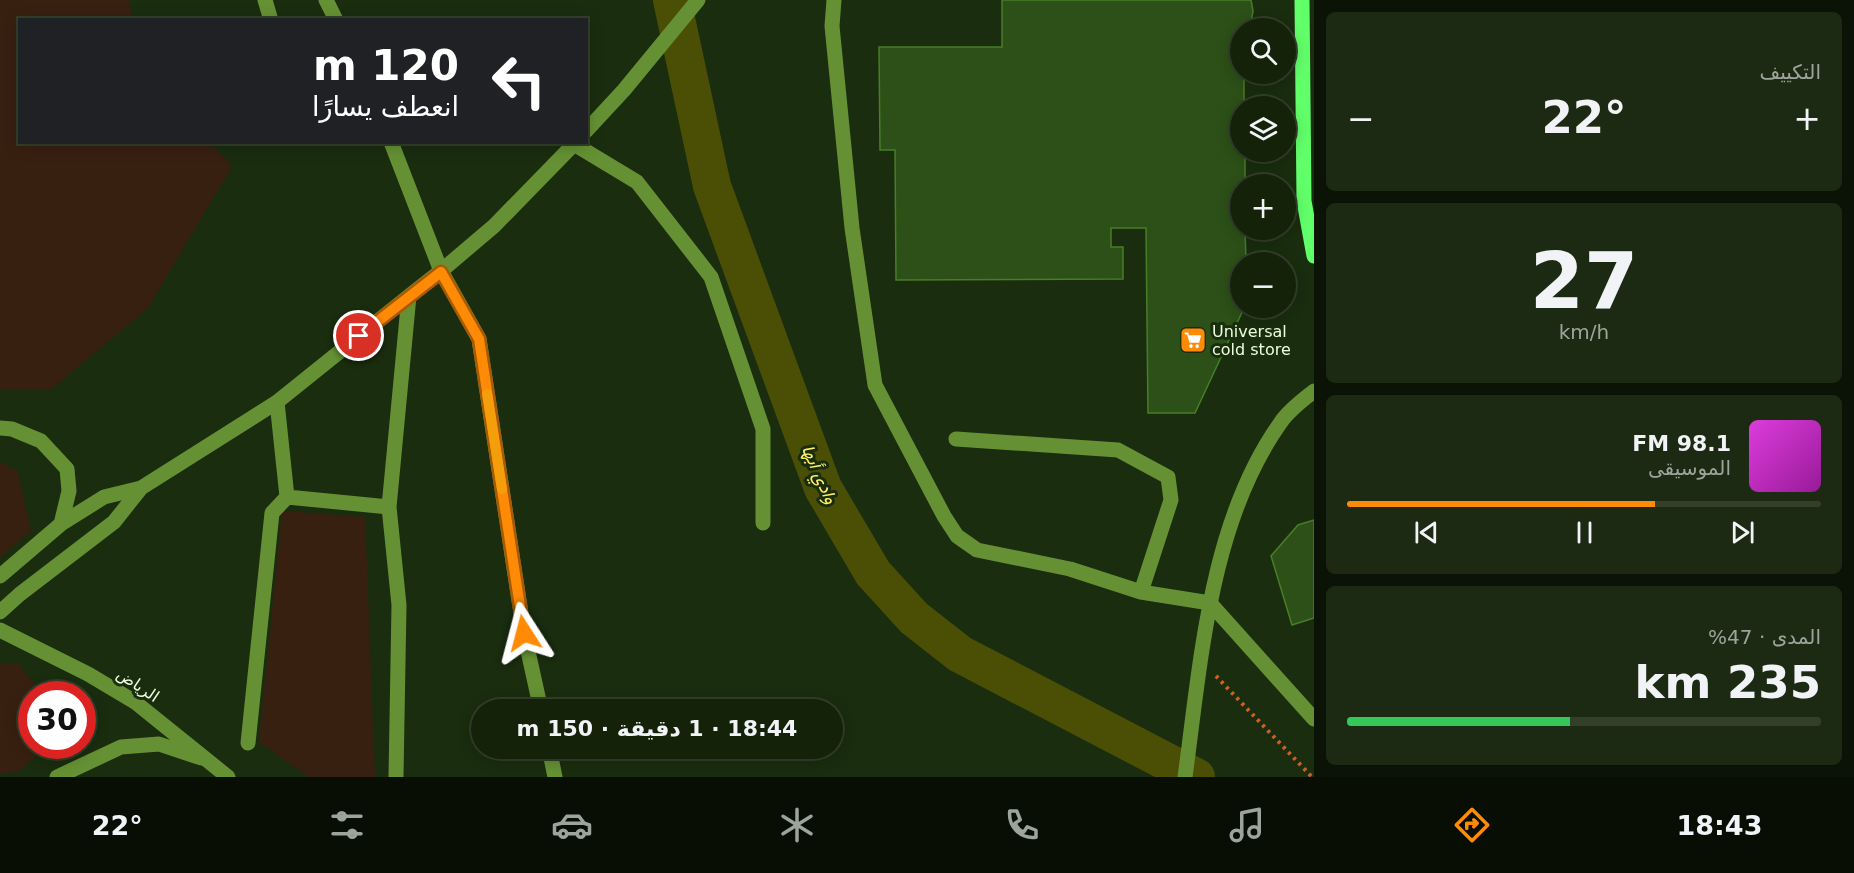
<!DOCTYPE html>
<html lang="ar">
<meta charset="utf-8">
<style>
:root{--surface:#14220a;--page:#1d2a13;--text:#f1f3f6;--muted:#9da49c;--line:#333f2b;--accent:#ff8a06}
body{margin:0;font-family:"DejaVu Sans",Vazirmatn,sans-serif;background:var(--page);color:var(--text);direction:rtl;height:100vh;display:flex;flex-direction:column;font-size:22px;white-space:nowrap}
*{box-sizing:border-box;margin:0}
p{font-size:20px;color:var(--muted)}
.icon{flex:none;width:33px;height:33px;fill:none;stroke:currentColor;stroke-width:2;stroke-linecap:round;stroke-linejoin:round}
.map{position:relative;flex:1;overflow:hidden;direction:ltr}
.side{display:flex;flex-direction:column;gap:12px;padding:12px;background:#0b1306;width:540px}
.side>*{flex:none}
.top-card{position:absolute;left:18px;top:18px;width:570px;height:126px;border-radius:0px;box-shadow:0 3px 15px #0003,0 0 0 2px var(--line);direction:rtl;background:#202124;color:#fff;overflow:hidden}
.tools{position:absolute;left:1230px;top:18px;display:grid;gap:12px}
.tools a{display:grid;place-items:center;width:66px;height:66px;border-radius:50%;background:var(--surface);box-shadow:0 3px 15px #0003,0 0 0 2px var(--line);font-size:30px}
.speed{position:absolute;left:18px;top:681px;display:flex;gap:12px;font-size:30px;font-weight:700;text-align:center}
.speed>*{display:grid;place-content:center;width:78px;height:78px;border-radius:50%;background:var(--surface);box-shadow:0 3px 15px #0003,0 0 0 2px var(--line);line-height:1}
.speed .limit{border:9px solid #d22;background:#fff;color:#111}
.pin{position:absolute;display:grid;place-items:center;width:51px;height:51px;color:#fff;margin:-26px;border:3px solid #fff;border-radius:50%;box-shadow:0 2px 6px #0007}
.me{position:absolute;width:66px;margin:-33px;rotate:351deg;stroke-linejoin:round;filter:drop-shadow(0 0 4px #0008)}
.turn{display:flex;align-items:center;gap:21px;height:126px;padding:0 30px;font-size:27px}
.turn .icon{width:78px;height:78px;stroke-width:2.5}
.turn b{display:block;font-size:42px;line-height:51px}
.big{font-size:45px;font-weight:800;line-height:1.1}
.side .tile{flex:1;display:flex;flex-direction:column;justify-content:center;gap:9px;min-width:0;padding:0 21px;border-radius:9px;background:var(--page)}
.side .dial{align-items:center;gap:0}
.dial b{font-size:78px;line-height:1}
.song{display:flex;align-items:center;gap:18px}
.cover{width:72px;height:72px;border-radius:9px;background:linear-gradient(135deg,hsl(300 70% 55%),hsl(300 70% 35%))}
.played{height:6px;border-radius:3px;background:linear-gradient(90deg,var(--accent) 65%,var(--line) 65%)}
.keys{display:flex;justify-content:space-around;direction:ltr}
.heat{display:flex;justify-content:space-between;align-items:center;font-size:33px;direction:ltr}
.charge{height:9px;border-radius:4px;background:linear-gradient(90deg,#34c759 47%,var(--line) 0)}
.trip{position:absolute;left:471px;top:699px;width:372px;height:60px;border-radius:30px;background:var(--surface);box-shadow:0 3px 15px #0003,0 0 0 2px var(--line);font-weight:800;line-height:60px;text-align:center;direction:rtl}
.dock{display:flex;height:96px;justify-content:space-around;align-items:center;background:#080e04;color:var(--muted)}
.dock .icon{width:42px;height:42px}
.dock .on{color:var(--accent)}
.dock b{font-size:27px;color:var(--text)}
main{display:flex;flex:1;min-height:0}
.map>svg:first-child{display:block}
</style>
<main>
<section class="side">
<div class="tile"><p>التكييف</p>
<div class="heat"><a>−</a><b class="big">22°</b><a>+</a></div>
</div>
<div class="tile dial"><b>27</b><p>km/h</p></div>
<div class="tile">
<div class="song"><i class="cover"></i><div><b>98.1 FM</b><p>الموسيقى</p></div></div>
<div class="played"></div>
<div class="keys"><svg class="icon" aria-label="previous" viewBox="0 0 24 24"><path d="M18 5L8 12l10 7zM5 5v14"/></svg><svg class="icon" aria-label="pause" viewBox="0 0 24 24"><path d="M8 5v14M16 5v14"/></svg><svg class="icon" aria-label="next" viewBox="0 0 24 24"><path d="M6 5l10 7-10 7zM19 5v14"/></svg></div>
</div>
<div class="tile"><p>المدى · 47%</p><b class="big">235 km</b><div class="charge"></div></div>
</section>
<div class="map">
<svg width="1314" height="777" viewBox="0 0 1314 777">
<rect width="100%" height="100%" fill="#1a2d0e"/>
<path fill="#382010" d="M0,0H129L132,19L20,20V142L211,143L232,166L148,308L50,390H0Z
M0,462L18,472L31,531L0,557Z
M282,511L365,517L375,777H309L259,742Z
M18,663L42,694H32V746H46L20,771L0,774V664Z"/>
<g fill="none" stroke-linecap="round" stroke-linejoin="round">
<path stroke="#4a4f05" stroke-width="38" d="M672,0L712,186L823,488L873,573L914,618L960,654L1196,777"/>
</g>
<path fill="#2c5018" stroke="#487e27" stroke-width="1.5" d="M1002,0H1251L1253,11L1250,28H1240V74H1244V106H1240V152H1245V184H1240V230H1245L1246,262H1240V308H1244L1195,413H1148L1146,228H1111V247H1123V279L896,280L895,150H880L879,47H1002Z
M1314,520V618L1292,625L1271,556L1298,525Z"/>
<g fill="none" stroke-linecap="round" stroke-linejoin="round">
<path stroke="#cb6122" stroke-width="4" stroke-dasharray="3 4.5" stroke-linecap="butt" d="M1216,676L1312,777"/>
<path stroke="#659134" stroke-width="15" d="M265,0L270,17
M326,0L336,20
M834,0L832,26L852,228L875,385L944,516L957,536L977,550L1070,569L1141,592L1210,603L1314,719
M586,131L624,90L698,0
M391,142L441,271L479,339L524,633L541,710
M574,144L637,182L711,277L763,429V523
M0,428L12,429L41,441L67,469L69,491L61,524
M956,439L1118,450L1168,477L1171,500L1141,592
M287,497L389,507
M0,576L61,524L104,497L141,488L277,402L409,296L441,271L494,226L576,142
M0,612L20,594L114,522L141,488
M0,630L88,674L135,702L228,777
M248,743L272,513L287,497L277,402
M549,748L555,777
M57,777L121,747L159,744L201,758
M396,777L399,605L389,507L409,296
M1185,777C1201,660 1210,521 1281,422C1289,410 1303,400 1314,391"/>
<path stroke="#61ff6a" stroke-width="15" d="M1302,0L1304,201L1314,256"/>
</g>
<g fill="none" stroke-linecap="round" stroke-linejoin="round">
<defs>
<path id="route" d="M359,336L441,272L479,339L524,633"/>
</defs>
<use href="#route" stroke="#a65a04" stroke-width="15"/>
<use href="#route" stroke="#ff8a06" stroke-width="10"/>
<path stroke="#f59e0b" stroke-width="10" d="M487,394L502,489"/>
</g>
<defs>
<symbol id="supermarket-square" viewBox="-11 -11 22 22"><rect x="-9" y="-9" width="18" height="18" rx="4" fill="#ff8a06" stroke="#1a2d0e"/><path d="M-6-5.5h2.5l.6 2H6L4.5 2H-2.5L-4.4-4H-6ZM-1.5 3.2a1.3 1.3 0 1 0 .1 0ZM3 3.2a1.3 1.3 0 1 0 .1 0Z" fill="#fff"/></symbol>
</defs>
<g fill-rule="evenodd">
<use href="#supermarket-square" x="1178" y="325" width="30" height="30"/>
</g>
<g text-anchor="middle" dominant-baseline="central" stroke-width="6" stroke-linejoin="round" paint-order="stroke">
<g font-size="16" fill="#ebffda" stroke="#1a2d0e" text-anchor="start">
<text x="1212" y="331">Universal<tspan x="1212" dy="18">cold store</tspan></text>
</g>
<g font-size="16" fill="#ebffda" stroke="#1a2d0e">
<text transform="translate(138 685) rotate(34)">الرياض</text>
</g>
<g font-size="18" font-style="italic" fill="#ffef68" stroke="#1a2d0e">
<text transform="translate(820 474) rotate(66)">وادي أبها</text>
</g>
</g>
</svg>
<div class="tools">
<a><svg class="icon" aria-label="search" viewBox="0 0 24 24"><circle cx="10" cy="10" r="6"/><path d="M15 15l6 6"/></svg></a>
<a><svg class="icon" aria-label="layers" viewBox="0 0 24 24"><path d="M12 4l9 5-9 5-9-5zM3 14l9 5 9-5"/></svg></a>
<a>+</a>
<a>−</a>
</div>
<div class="speed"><div class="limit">30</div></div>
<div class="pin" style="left:359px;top:336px;background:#d93025"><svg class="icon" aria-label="arrive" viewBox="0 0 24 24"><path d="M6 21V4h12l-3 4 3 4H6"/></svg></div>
<svg class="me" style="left:524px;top:633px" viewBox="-20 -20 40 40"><path d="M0-17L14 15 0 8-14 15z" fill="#ff8a06" stroke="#fff" stroke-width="4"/></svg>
<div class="trip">18:44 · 1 دقيقة · 150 m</div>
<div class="top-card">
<div class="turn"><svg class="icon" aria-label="left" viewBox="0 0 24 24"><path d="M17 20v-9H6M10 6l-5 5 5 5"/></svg><div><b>120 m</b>انعطف يسارًا</div></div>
</div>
</div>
</main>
<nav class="dock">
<b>18:43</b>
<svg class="icon on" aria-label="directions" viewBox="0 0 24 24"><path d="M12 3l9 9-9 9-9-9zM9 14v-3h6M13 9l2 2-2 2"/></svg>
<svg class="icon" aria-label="music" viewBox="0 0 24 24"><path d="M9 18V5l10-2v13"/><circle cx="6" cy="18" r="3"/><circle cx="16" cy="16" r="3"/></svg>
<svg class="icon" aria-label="phone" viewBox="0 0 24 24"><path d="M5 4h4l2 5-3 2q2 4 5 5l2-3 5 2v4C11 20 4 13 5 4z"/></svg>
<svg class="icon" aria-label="climate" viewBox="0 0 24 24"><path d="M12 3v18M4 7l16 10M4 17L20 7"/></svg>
<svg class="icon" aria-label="car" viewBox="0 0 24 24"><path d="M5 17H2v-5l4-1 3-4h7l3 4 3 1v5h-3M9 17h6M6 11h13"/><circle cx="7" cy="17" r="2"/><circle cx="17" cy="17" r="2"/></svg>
<svg class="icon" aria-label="filters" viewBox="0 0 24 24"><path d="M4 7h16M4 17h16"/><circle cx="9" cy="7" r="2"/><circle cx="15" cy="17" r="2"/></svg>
<b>22°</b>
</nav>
